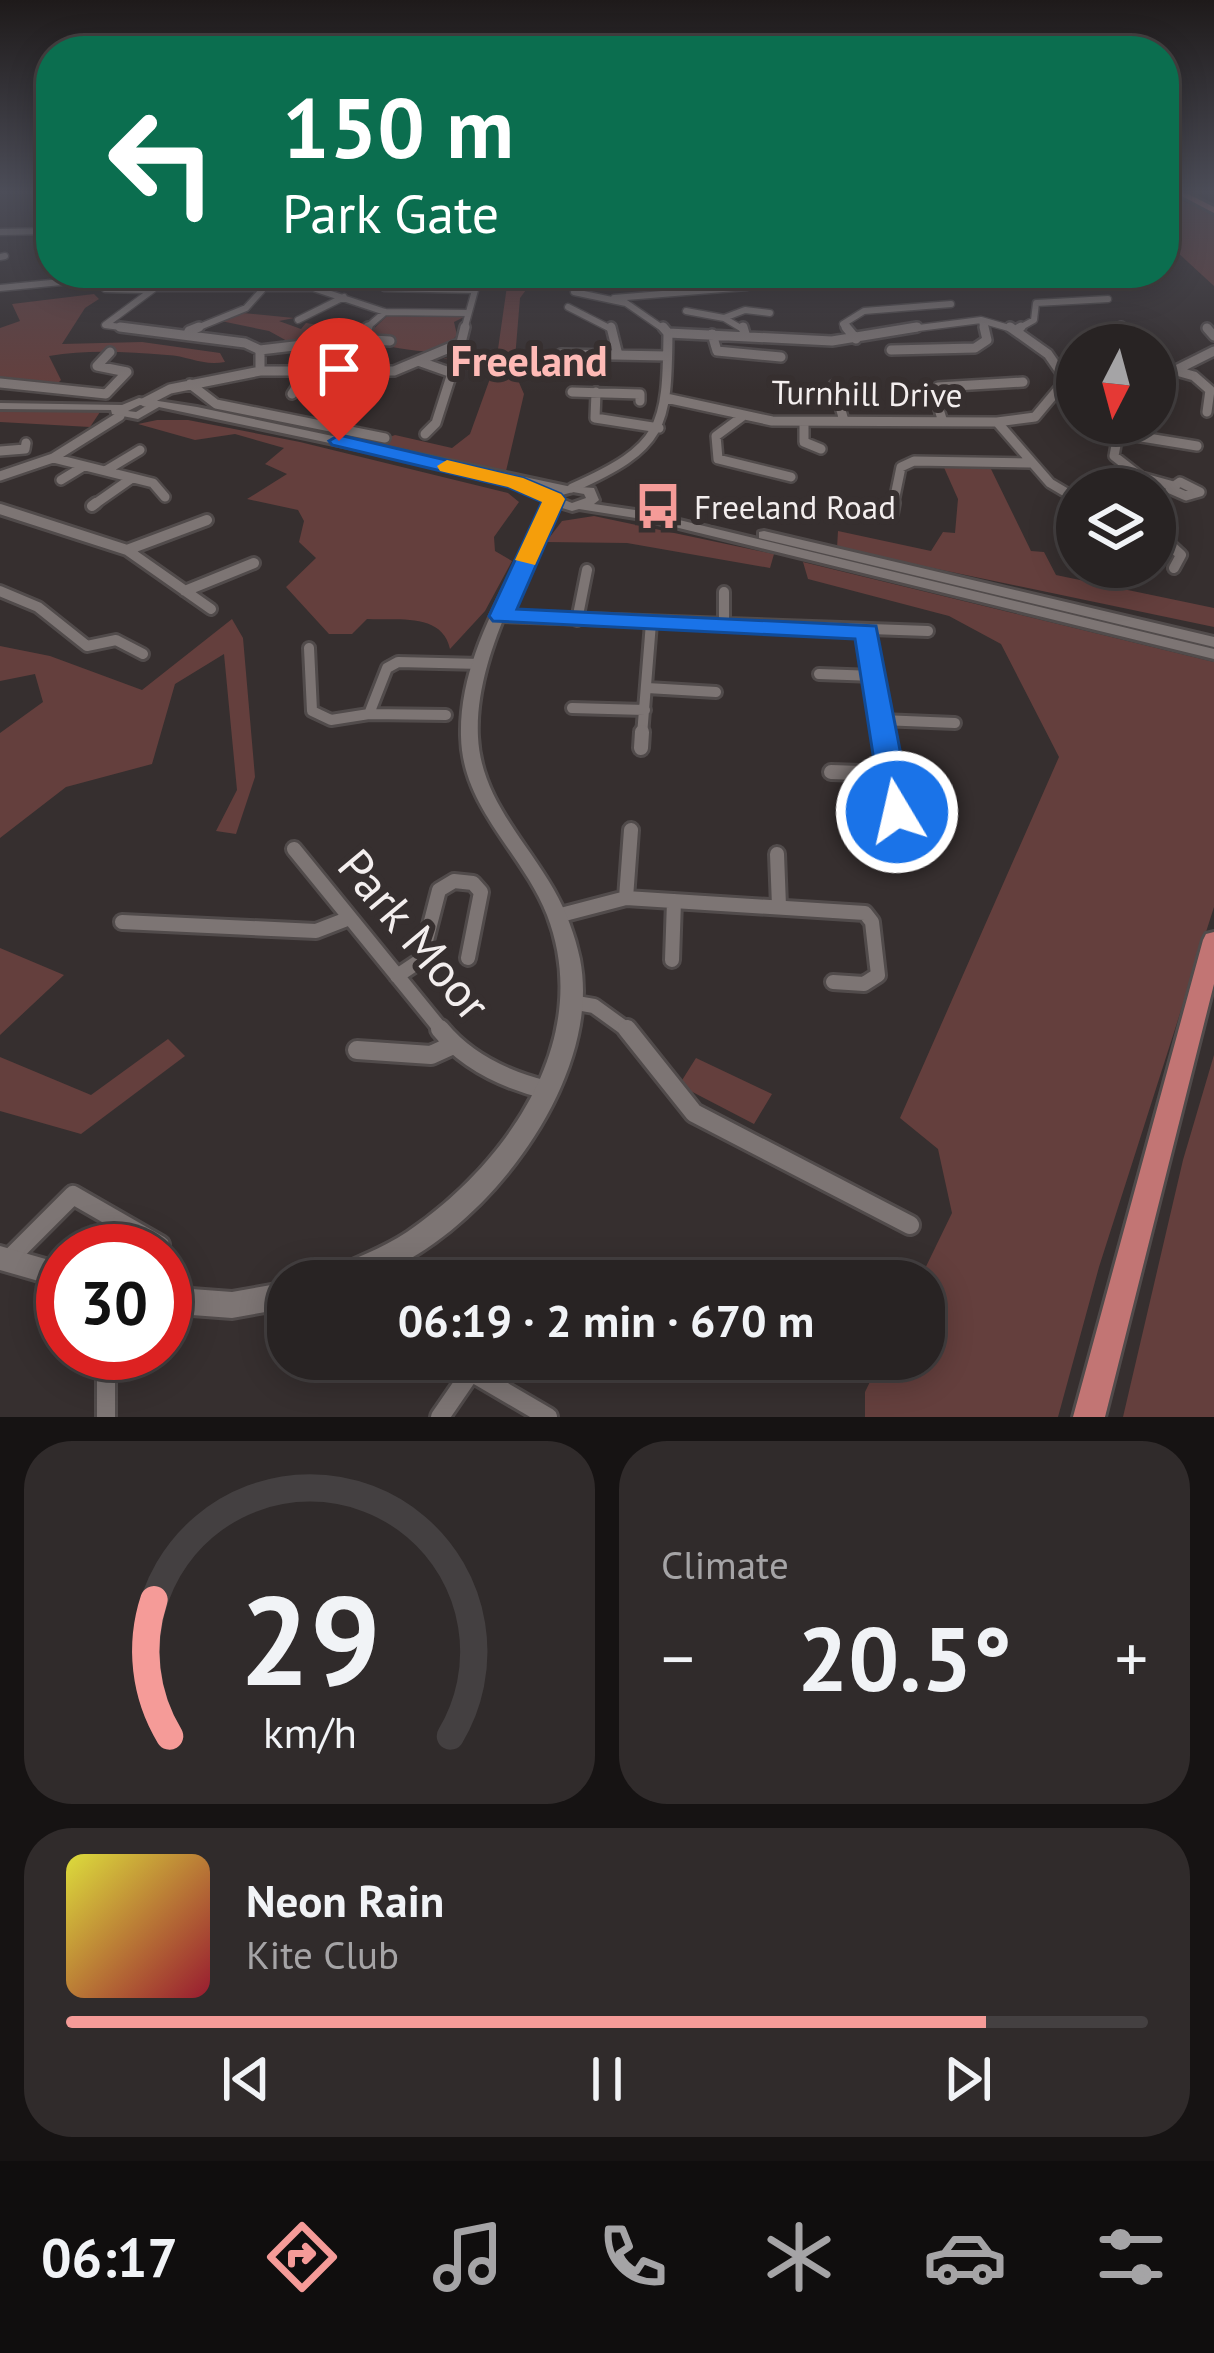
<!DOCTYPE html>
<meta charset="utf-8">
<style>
:root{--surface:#282323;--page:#302b2b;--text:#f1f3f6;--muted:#a5a4a6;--line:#444041;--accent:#f59b98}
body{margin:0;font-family:"PT Sans",sans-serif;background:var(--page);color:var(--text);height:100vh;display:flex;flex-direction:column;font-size:45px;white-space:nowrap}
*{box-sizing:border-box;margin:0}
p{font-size:39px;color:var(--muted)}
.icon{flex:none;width:66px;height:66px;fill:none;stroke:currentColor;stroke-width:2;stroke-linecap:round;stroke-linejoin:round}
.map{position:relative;height:1417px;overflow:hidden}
.sheet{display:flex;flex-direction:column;gap:24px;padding:24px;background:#161313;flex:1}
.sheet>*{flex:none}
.top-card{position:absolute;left:36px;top:36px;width:1143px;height:252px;border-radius:48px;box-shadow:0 6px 30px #0003,0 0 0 3px var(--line);background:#0b6e4f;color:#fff;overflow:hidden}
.needle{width:78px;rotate:186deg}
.fabs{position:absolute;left:1056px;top:324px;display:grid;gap:24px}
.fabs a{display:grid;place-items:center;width:120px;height:120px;border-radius:50%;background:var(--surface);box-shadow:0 6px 30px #0003,0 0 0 3px var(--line);font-size:60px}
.speed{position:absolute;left:36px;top:1224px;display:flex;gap:24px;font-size:60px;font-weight:700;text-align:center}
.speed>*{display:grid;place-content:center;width:156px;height:156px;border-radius:50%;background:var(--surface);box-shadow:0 6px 30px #0003,0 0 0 3px var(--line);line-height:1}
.speed .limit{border:18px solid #d22;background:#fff;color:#111}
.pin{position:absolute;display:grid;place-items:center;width:102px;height:102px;color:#fff;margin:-123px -51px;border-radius:50% 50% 50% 0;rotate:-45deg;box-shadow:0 0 12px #0007}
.pin .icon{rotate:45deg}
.me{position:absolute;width:132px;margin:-66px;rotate:351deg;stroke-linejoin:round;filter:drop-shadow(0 0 9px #0008)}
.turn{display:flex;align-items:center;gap:42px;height:252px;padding:0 48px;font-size:54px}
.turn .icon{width:156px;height:156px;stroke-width:2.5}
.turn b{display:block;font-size:84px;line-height:102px}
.big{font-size:90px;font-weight:600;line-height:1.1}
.sheet .tile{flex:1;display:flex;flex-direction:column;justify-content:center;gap:18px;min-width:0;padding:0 42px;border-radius:48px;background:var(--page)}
.sheet .dial{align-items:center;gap:0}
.dial svg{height:312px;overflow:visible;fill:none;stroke:var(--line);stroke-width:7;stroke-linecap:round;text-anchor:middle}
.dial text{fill:var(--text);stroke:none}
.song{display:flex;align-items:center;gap:36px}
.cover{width:144px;height:144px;border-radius:18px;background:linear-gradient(135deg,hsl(60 70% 55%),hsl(350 70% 35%))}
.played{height:12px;border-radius:6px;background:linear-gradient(90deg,var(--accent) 85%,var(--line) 85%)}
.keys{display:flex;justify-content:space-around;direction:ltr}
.heat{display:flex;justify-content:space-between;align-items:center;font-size:66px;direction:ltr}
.sheet .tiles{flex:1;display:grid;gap:24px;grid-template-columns:1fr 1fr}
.tile:last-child{grid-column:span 2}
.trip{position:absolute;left:267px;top:1260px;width:678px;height:120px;border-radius:48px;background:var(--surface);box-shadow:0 6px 30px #0003,0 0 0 3px var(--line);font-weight:600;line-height:120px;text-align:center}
.menu{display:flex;height:192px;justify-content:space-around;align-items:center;background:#100e0e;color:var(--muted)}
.menu .icon{width:84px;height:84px}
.menu .selected{color:var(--accent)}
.menu b{font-size:54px;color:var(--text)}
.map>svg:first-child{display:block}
</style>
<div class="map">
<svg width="1214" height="1417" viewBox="0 0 1214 1417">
<rect width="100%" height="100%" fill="#362f2f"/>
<path fill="#643f3d" d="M1164,193L1214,214V286L1164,240Z
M150,274L701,276L575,279L526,290L520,298L514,371L524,394L506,471L492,472L371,444L395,435L452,448L470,434L492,373L458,369L453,367L459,363L440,357L495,370L508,279L148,278Z
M94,294L99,299L85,308L62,344L142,342L220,353L225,362C202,366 189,356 167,355C128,352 89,349 49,356L61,380L57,384L0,379V328L20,321L12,304Z
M243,313L294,318L279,321L301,329L306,323L354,331L350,338L289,342L269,331L216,320Z
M387,316L464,317L454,322L457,335C439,358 419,351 392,347L393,340H362Z
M62,408L100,412L90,427L0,422V410Z
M157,420H188L300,442L508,493L519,502L494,537L495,551L512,561L485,611L450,649C442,612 397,621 367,619L352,634H329L286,587L316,558L299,542L304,521L298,510L247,499L287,474L265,464L284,448L235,434L195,440L138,424Z
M942,463L990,467L1031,551L1044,552L1056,575L1214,608V627L837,548L838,531L931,551L943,532L955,533L958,499Z
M594,516L774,554L770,568L627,543L546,542L562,521Z
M803,562L1214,662V907L1099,1267L1058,1417H865V1392L881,1359H924V1281H919L952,1213L938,1149L900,1118L1059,757L1001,644L949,616L808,579Z
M232,619L243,638L255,777L236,834L216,831L237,790L224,654L175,684L152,764L66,787L0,838V733L43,702L35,674L0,681V646L50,656L142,690Z
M0,948L64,975L0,1035Z
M168,1039L185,1056L81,1134L0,1111V1057L91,1095Z
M1214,1055V1417H1123L1183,1160Z
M696,1058L772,1094L754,1124L679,1085Z"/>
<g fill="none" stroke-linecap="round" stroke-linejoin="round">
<defs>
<path id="street-far4" d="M0,232L51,231
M0,257L5,256
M0,288L132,275
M384,288L475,290
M105,289L145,290
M574,292L626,303L665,330
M614,298L747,287
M568,307L613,330
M686,311L724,318
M298,320L344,297
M982,321L984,330
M144,330L105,325L155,288H313L385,312L468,313
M192,330L246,308L264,288
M364,330L385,312
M464,330L477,283
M744,330L724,318L745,310L770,313
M848,330L843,324L864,311L951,304
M903,330L981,320L1016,330
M1016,330L1034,320L1036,303L1108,299"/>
<path id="street-far3" d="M120,327L245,343L260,350V371
M611,327L618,355
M743,327L746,337
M846,327L856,339
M1207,328L1214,336
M1016,330L1021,327
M189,331L199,327
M668,333L832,341L917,327
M712,334L717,351L781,357
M355,339L390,341
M1110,345L1121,327
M260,350L354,339L368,327
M891,350L975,348L987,340L984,327
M561,354L667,356
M418,361L452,373L436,423L425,434
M1155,365L1194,376L1210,390L1207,412
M352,367L347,377L371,390L365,401
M1178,369L1214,351
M0,383L106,394L127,372L97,366L110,352
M190,384L216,404L385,438
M834,385L844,421
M572,392L640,394V401
M596,392L595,418L659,428
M292,394L308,369
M666,398L772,421L997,422L1035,417L1066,380L1048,354L1010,327
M145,402L170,389L260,371H394L461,343L465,327
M743,416L716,436L718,459L791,477
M942,419L934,393L938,387L1023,382
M804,422V442L821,449
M997,422L1050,483L1077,499
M1120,423L1114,456L1141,477L1170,485
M1117,433L1197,446
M0,451L25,449L26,443
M53,458L153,483L165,497
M105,471L140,450
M0,476L53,458L120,416
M61,480L84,466
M1180,482L1200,492L1186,496L1170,489Z
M572,488C664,447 667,428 668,333L663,327
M92,506L132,478
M893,506L901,467L914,461L1030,463"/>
<path id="street-far2" d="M92,506L96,503
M0,509L127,550L211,609
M892,514L894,503
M1077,516L1069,527L1077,545
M1155,531L1181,555L1174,568
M127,550L207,520
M0,591L38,607L87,646L116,640L143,654
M185,591L254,563
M724,592V626
M502,616L928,631
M577,620L587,570
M867,631L884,735
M309,648L312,711L331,720L369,714L387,668L398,662L482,664
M819,674L875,676
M647,688L716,692
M572,708L645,710
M369,714L446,715
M881,720L955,723
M642,735L651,623"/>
<path id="street-far1" d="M884,732L897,812
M641,748L642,732
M831,772L890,774
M294,849L443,1032
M777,854L779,906
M626,898L631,830
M557,916L626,898L865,913L872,922L878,975L864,984L833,982
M122,922L316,931L347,919
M672,960L674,901
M397,976L421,960L439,890L454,881L473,883L481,892L468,958
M571,1002L594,1006L630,1032"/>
<path id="street" d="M440,1029C468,1063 506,1080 547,1090
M627,1029L694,1113L910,1225
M357,1050L431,1055L453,1045
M384,1258L393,1281
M9,1259L73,1195L160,1245
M106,1353V1416
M454,1359L471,1372
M440,1417L471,1372L548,1417"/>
<path id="secondary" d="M139,398L197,407L567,486L594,488L599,500L594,504L642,511L1214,649V659L642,519L579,509L572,511L559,507C524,573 474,660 478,737C481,799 526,840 554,890C566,911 575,935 580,959C604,1082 479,1242 366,1279C353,1284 335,1281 321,1281L325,1272C352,1259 382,1249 407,1232C507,1164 595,1039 547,915C522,852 462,808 461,736C459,646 520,569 552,490L159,407L138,419L112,414L111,410L0,409V403L122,405ZM140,405L146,406L136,412L128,411ZM573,492L584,494L586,498L572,503L562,499V495Z
M764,531L1214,637V647L759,538V532Z
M0,1246L63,1264V1288L0,1270Z
M288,1282V1308L232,1318L165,1313V1287L232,1292Z"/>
<path id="primary" d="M1176,193H1186L1214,207V213Z
M1214,932V984L1105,1417H1073L1203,940L1206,934Z"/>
</defs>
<use href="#street-far4" stroke="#514b4b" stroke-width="9"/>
<use href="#street-far3" stroke="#514b4b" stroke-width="14"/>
<use href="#street-far2" stroke="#514b4b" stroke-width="16"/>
<use href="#street-far1" stroke="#514b4b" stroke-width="20"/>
<use href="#street" stroke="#514b4b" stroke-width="24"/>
<use href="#secondary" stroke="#514b4b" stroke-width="6"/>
<use href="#primary" stroke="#514b4b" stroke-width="6"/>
<use href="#street-far4" stroke="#7d7574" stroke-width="6"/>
<use href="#street-far3" stroke="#7d7574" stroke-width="9"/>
<use href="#street-far2" stroke="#7d7574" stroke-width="10"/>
<use href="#street-far1" stroke="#7d7574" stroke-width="14"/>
<use href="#street" stroke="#7d7574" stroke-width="18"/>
<use href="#secondary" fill="#7d7574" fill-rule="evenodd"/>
<use href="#primary" fill="#c27574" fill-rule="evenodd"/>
</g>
<linearGradient id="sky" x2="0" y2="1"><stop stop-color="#1e1a1a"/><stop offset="0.49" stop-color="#4c4d58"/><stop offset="1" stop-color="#4c4d58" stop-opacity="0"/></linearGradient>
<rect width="1214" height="391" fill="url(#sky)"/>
<path fill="#1a73e8" stroke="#114b97" stroke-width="3" d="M339,435L523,478L561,494L565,499L517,609L876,626L912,812L907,819H886L882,812L855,639L493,621L489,616L542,502L508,487L332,445L329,441Z"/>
<path fill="#f59e0b" d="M447,460L523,478L561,494L565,499L535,565L515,560L542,502L508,487L440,471L437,466Z"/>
<defs>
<symbol id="bus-bare" viewBox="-9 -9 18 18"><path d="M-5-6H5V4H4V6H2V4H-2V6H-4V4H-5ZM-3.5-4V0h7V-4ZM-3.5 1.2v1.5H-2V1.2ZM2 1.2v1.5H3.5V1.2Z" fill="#f59b98" stroke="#362f2f" stroke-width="2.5" paint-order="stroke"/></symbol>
</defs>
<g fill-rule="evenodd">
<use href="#bus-bare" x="625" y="473" width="66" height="66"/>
</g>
<g text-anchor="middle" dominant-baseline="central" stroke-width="12" stroke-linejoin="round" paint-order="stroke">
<g font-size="33" fill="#f3eeee" stroke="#362f2f">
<text transform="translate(867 393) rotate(1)">Turnhill Drive</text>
</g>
<g font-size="33" fill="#f3eeee" stroke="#362f2f" text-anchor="start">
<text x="694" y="506">Freeland Road</text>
</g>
<g font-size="42" font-weight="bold" fill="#febab6" stroke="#362f2f">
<text x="529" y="360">Freeland</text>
</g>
<g font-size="48" fill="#f3eeee" stroke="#362f2f">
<text transform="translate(415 934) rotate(50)">Park Moor</text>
</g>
</g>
</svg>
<div class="fabs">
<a><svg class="needle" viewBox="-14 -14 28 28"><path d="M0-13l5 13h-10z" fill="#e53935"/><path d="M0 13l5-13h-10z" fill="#a5a4a6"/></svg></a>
<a><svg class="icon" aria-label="layers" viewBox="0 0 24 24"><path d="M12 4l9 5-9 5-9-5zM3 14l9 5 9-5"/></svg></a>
</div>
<div class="speed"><div class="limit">30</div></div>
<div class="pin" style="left:339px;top:441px;background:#d93025"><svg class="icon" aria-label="arrive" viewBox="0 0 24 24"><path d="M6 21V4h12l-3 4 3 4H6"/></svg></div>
<svg class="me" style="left:897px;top:812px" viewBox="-20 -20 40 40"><circle r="17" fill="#1a73e8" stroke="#fff" stroke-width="3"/><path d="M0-11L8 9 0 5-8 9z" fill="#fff"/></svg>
<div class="trip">06:19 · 2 min · 670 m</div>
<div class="top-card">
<div class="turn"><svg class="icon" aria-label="left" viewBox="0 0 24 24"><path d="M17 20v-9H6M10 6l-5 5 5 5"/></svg><div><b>150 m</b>Park Gate</div></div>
</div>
</div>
<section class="sheet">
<div class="tiles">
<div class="tile dial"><svg viewBox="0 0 100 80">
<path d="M14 69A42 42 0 1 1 86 69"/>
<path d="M14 69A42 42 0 0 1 10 34" stroke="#f59b98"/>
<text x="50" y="56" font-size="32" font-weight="700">29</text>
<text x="50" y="72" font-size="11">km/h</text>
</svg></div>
<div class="tile"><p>Climate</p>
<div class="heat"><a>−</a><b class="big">20.5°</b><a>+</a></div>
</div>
<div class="tile">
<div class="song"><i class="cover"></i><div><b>Neon Rain</b><p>Kite Club</p></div></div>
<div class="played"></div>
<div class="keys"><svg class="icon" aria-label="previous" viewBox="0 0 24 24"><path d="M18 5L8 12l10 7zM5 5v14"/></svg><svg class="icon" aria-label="pause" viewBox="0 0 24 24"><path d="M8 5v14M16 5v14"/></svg><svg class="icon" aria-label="next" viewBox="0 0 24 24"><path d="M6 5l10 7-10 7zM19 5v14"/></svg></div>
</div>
</div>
</section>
<nav class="menu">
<b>06:17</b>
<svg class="icon selected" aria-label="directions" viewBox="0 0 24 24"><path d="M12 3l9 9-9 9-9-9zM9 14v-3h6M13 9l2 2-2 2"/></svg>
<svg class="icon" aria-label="music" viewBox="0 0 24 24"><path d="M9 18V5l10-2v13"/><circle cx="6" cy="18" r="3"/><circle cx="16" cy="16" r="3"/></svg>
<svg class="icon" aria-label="phone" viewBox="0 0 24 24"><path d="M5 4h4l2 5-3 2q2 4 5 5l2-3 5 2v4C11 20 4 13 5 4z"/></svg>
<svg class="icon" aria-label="climate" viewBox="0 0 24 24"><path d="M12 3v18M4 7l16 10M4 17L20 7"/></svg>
<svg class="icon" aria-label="car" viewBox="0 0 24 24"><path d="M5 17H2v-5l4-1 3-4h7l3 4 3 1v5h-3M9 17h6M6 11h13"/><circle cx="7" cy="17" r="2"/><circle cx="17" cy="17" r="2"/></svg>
<svg class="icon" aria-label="filters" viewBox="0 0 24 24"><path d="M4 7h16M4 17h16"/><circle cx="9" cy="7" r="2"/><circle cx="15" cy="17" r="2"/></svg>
</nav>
